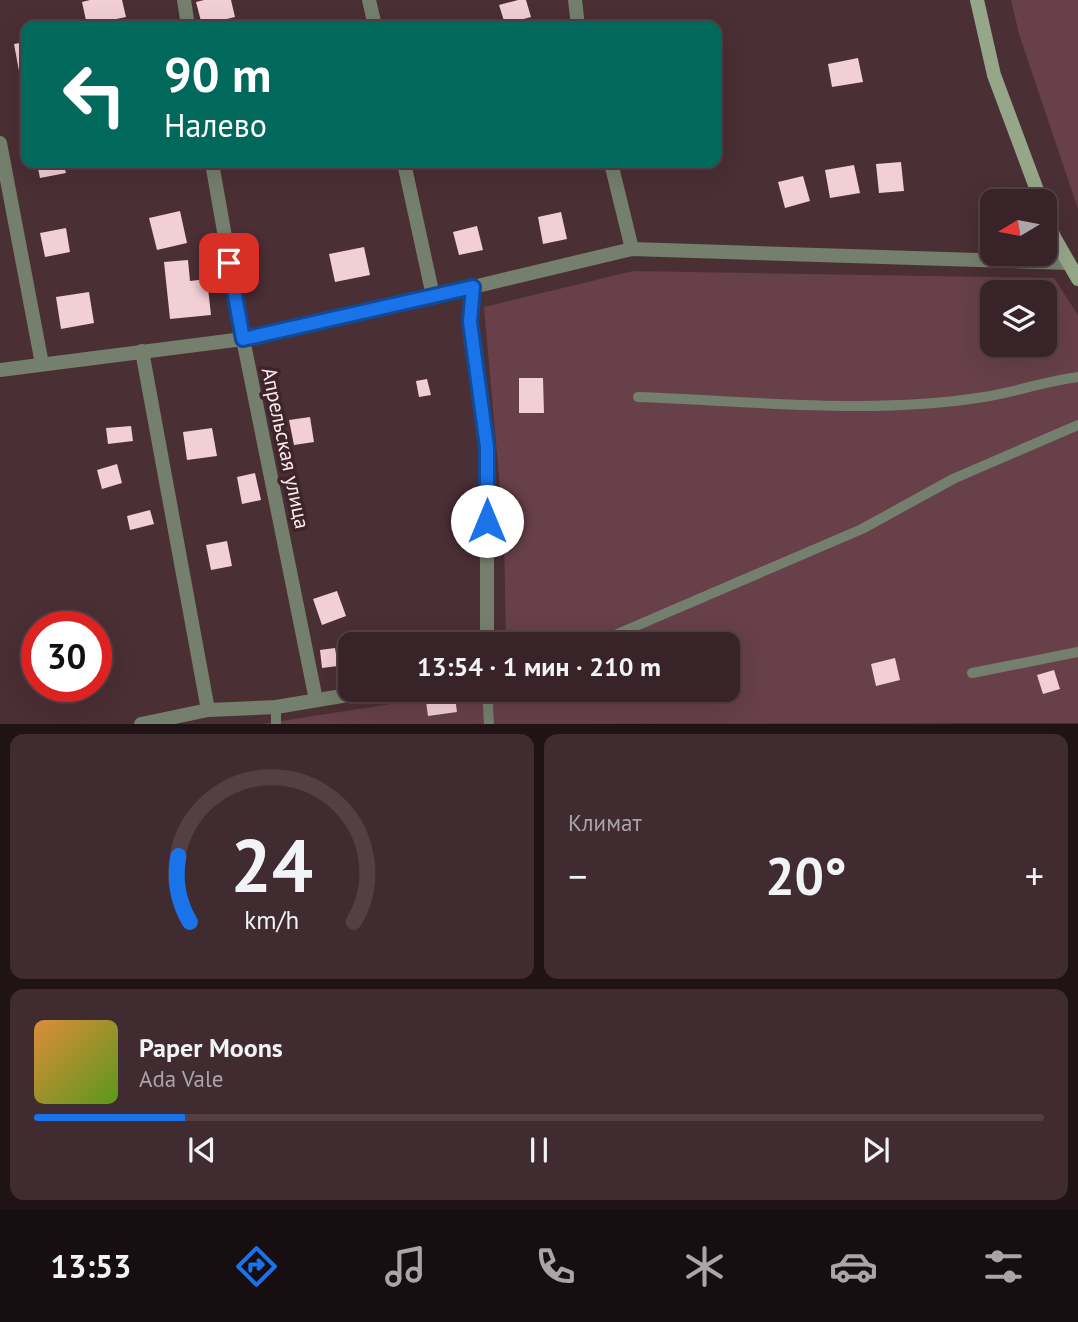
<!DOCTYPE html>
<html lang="ru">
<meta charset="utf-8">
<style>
:root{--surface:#382328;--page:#3f2b30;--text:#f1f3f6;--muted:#aba4a8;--line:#524045;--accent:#1a73e8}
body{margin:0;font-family:"PT Sans",sans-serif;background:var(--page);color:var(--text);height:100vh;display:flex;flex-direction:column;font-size:26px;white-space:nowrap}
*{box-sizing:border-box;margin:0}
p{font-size:23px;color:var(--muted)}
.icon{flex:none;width:38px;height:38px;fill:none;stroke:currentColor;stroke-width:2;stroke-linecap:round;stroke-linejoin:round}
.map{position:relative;height:724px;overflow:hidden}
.side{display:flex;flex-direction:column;gap:10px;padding:10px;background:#1f1316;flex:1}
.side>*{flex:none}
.banner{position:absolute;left:21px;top:21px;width:700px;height:147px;border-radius:14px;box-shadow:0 7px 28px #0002,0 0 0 2px var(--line);background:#00695c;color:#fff;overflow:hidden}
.needle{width:46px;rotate:260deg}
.tools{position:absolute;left:980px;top:189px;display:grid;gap:14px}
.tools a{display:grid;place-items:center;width:77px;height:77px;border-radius:14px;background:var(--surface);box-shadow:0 7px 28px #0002,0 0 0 2px var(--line);font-size:35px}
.speed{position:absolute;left:21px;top:611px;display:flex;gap:14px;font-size:35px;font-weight:700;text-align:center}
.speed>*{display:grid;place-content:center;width:91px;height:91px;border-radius:50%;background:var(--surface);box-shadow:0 7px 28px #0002,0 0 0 2px var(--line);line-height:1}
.speed .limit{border:10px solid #d22;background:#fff;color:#111}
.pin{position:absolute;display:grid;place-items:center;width:60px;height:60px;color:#fff;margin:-30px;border-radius:14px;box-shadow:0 4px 10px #0006}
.me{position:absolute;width:77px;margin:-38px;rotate:0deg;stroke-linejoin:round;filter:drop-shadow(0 0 5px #0008)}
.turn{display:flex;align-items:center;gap:24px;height:147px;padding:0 28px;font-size:32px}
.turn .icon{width:91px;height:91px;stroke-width:2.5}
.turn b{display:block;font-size:49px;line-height:60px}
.big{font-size:52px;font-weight:700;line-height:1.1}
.side .widget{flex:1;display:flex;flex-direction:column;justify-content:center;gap:10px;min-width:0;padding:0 24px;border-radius:14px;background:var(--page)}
.side .dial{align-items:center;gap:0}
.dial svg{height:182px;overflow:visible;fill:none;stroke:var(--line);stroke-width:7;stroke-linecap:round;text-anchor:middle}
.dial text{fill:var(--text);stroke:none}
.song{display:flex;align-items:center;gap:21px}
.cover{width:84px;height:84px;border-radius:10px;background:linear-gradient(135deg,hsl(30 70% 55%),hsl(90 70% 35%))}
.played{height:7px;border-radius:4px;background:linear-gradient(90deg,var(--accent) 15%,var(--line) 15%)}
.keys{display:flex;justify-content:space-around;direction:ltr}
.heat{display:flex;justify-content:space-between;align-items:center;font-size:38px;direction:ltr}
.side .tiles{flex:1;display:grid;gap:10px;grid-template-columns:1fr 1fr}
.widget:last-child{grid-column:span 2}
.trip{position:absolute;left:338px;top:632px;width:402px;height:70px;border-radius:14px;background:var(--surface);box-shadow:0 7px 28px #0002,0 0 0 2px var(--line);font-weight:700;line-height:70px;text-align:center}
.dock{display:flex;height:112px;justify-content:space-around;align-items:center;background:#160e10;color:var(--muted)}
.dock .icon{width:49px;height:49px}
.dock .current{color:var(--accent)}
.dock b{font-size:32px;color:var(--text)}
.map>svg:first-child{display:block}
</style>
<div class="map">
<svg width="1078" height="724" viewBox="0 0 1078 724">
<rect width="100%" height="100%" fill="#4a2f35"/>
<path fill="#674049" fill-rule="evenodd" d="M1011,0H1078V209L1019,34Z
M633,271L1054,278L1078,315V723L262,724L481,690H728V644H506L504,533L484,307ZM992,292H1045V345H992Z"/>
<path fill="#f2ced5" d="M90,0H122L126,17L87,25L82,2Z
M204,0H231L235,17L202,25L196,2Z
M518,0H526L531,17L505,24L499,5Z
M26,42V70L19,71L14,44Z
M858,58L863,82L832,87L828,64Z
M26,100V117H25L22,101Z
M901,162L904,191L879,193L876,164Z
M37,163H63L66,173L40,178Z
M131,163H158V164L132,169Z
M854,165L860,193L830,198L825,170Z
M803,176L810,201L785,208L778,182Z
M180,211L187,243L157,250L149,218Z
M561,212L567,239L543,244L538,217Z
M477,226L483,250L459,255L453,232Z
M66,228L70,252L45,257L40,233Z
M364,247L370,275L335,282L329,254Z
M188,260L190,281L207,279L211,315L170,319L164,262Z
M89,292L94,323L61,329L56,297Z
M519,378H543L544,413H519Z
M427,379L431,395L419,397L416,381Z
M310,417L314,442L294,445L289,420Z
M131,426L133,441L108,444L106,428Z
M212,428L217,456L187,460L183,432Z
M117,464L122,483L102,489L97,470Z
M255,473L261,500L242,504L237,477Z
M150,510L154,524L130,530L127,516Z
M227,541L232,566L211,570L206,545Z
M337,591L346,616L322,625L313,599Z
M335,648L338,666L322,668L320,650Z
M895,658L900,680L876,686L871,664Z
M1054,670L1060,689L1043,694L1037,675Z
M454,690L457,712L428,716L425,694Z"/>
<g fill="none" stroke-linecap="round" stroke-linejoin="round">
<path stroke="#757f6d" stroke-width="10" d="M638,397C752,401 871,415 984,397C1016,392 1046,381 1078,377
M594,644L862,529L953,479L1078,425
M972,673L1078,652
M487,690L489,724
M276,707V724"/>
<path stroke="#757f6d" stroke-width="14" d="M184,0L188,26
M369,0L375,26
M575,0L578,26
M0,143L42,364
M212,163L243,339L316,700
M404,163L433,296
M611,163L632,249
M142,351L208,710
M0,370L243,339L473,287
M487,644V447L470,322L473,287L632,249L1069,263
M141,724L208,710L276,707L378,690"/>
<path stroke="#96a689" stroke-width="14" d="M977,0L994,75L1041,201
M1045,212L1054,237L1078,279"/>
</g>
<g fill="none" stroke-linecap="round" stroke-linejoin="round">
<defs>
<path id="route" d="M229,263L243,339L473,287L470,322L487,447V521"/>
</defs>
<use href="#route" stroke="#114b97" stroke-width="18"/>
<use href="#route" stroke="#1a73e8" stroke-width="12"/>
</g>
<g text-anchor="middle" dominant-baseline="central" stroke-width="7" stroke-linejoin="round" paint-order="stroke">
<g font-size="21" fill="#feebef" stroke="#3f252b">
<text transform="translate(286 448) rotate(78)">Апрельская улица</text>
</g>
</g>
</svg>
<div class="tools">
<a><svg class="needle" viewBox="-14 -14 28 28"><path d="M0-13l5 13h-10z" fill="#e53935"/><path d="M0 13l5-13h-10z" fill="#aba4a8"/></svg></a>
<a><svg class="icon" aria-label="layers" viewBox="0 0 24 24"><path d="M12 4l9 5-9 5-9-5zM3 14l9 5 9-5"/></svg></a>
</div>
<div class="speed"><div class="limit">30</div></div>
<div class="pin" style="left:229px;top:263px;background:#d93025"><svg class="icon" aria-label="arrive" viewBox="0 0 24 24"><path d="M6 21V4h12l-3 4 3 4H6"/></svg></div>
<svg class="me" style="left:487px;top:521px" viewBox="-20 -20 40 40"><circle r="19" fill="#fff"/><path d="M0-13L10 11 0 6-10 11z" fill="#1a73e8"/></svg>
<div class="trip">13:54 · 1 мин · 210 m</div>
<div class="banner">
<div class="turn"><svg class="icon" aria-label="left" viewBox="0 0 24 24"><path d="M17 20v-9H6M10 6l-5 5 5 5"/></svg><div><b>90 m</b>Налево</div></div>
</div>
</div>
<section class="side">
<div class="tiles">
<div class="widget dial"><svg viewBox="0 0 100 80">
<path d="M14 69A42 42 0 1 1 86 69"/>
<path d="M14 69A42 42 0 0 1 9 40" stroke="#1a73e8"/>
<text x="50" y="56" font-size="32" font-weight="700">24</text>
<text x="50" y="72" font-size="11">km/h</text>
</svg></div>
<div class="widget"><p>Климат</p>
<div class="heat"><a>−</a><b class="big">20°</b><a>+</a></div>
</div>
<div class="widget">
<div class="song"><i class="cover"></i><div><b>Paper Moons</b><p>Ada Vale</p></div></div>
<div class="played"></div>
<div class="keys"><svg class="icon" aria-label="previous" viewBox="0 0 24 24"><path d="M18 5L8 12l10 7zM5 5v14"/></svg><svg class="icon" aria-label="pause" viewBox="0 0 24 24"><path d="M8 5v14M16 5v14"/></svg><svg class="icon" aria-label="next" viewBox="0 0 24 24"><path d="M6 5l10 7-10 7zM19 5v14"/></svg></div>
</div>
</div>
</section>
<nav class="dock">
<b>13:53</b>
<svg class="icon current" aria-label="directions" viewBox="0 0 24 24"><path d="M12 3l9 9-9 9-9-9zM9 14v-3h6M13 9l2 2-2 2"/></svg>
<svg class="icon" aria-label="music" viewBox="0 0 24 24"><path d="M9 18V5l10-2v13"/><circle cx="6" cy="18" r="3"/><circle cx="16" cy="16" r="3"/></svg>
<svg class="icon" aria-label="phone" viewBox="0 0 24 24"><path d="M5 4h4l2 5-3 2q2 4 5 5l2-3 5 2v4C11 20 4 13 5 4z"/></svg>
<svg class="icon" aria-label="climate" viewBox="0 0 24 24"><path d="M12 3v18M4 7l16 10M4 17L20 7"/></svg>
<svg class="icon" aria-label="car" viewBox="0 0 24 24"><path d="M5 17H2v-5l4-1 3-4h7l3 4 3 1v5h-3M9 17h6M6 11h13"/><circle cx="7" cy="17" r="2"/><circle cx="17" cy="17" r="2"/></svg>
<svg class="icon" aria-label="filters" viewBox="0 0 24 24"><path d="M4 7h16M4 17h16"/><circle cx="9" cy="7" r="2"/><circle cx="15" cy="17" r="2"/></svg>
</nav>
